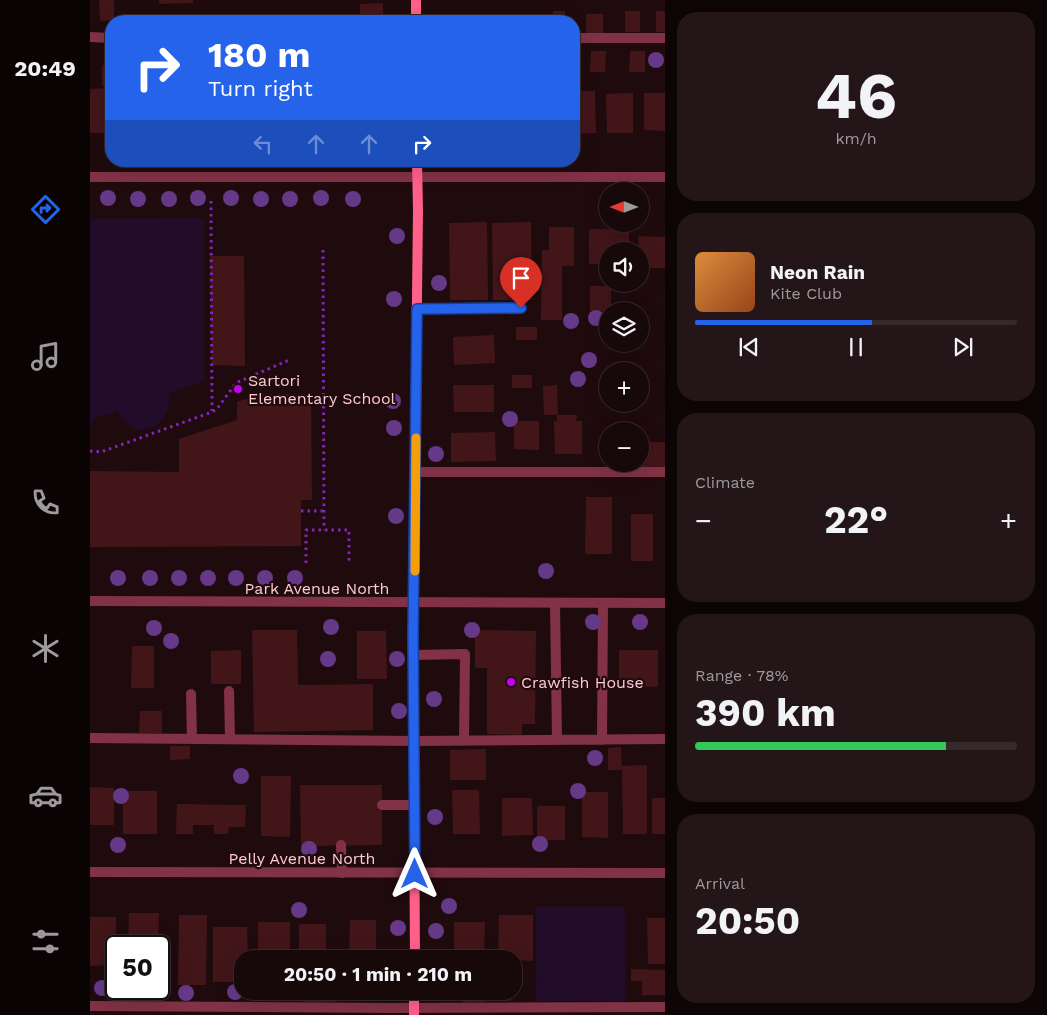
<!DOCTYPE html>
<meta charset="utf-8">
<style>
:root{--surface:#17080a;--page:#241618;--text:#f1f3f6;--muted:#9e9a9c;--line:#36292b;--accent:#2563eb}
body{margin:0;font-family:"Work Sans",sans-serif;background:var(--page);color:var(--text);height:100vh;display:flex;flex-direction:column;font-size:19px;white-space:nowrap}
*{box-sizing:border-box;margin:0}
p{font-size:16px;color:var(--muted)}
.icon{flex:none;width:28px;height:28px;fill:none;stroke:currentColor;stroke-width:2;stroke-linecap:round;stroke-linejoin:round}
.map{position:relative;flex:1;overflow:hidden}
.panel{display:flex;flex-direction:column;gap:12px;padding:12px;background:#0d0406;width:382px}
.panel>*{flex:none}
.guide{position:absolute;left:15px;top:15px;width:475px;height:152px;border-radius:20px;box-shadow:0 5px 20px #0002,0 0 0 1px var(--line);background:#2563eb;color:#fff;overflow:hidden}
.needle{width:32px;rotate:270deg}
.buttons{position:absolute;left:509px;top:182px;display:grid;gap:10px}
.buttons a{display:grid;place-items:center;width:50px;height:50px;border-radius:50%;background:var(--surface);box-shadow:0 5px 20px #0002,0 0 0 1px var(--line);font-size:25px}
.speed{position:absolute;left:15px;top:935px;display:flex;gap:10px;font-size:25px;font-weight:700;text-align:center}
.speed>*{display:grid;place-content:center;width:65px;height:65px;border-radius:50%;background:var(--surface);box-shadow:0 5px 20px #0002,0 0 0 1px var(--line);line-height:1}
.speed .limit{border:2px solid #111;border-radius:8px;background:#fff;color:#111}
.pin{position:absolute;display:grid;place-items:center;width:42px;height:42px;color:#fff;margin:-51px -21px;border-radius:50% 50% 50% 0;rotate:-45deg;box-shadow:0 0 5px #0007}
.pin .icon{rotate:45deg}
.me{position:absolute;width:55px;margin:-28px;rotate:0deg;stroke-linejoin:round;filter:drop-shadow(0 0 4px #0008)}
.turn{display:flex;align-items:center;gap:18px;height:105px;padding:0 20px;font-size:22px}
.turn .icon{width:65px;height:65px;stroke-width:2.5}
.turn b{display:block;font-size:35px;line-height:42px}
.lanes{display:flex;align-items:center;height:48px;padding:0 20px;background:#0003;justify-content:center;gap:25px;direction:ltr}
.lanes .off{opacity:.35}
.big{font-size:38px;font-weight:700;line-height:1.1}
.panel .widget{flex:1;display:flex;flex-direction:column;justify-content:center;gap:8px;min-width:0;padding:0 18px;border-radius:20px;background:var(--page)}
.panel .dial{align-items:center;gap:0}
.dial b{font-size:65px;line-height:1}
.song{display:flex;align-items:center;gap:15px}
.cover{width:60px;height:60px;border-radius:8px;background:linear-gradient(135deg,hsl(30 70% 55%),hsl(20 70% 35%))}
.played{height:5px;border-radius:2px;background:linear-gradient(90deg,var(--accent) 55%,var(--line) 55%)}
.keys{display:flex;justify-content:space-around;direction:ltr}
.heat{display:flex;justify-content:space-between;align-items:center;font-size:28px;direction:ltr}
.charge{height:8px;border-radius:4px;background:linear-gradient(90deg,#34c759 78%,var(--line) 0)}
.trip{position:absolute;left:144px;top:950px;width:288px;height:50px;border-radius:20px;background:var(--surface);box-shadow:0 5px 20px #0002,0 0 0 1px var(--line);font-weight:700;line-height:50px;text-align:center}
main{display:flex;flex:1;min-height:0}
.tab-bar{display:flex;flex-direction:column;width:90px;justify-content:space-around;align-items:center;background:#090304;color:var(--muted)}
.tab-bar .icon{width:35px;height:35px}
.tab-bar .on{color:var(--accent)}
.tab-bar b{font-size:22px;color:var(--text)}
.map>svg:first-child{display:block}
</style>
<main>
<nav class="tab-bar">
<b>20:49</b>
<svg class="icon on" aria-label="directions" viewBox="0 0 24 24"><path d="M12 3l9 9-9 9-9-9zM9 14v-3h6M13 9l2 2-2 2"/></svg>
<svg class="icon" aria-label="music" viewBox="0 0 24 24"><path d="M9 18V5l10-2v13"/><circle cx="6" cy="18" r="3"/><circle cx="16" cy="16" r="3"/></svg>
<svg class="icon" aria-label="phone" viewBox="0 0 24 24"><path d="M5 4h4l2 5-3 2q2 4 5 5l2-3 5 2v4C11 20 4 13 5 4z"/></svg>
<svg class="icon" aria-label="climate" viewBox="0 0 24 24"><path d="M12 3v18M4 7l16 10M4 17L20 7"/></svg>
<svg class="icon" aria-label="car" viewBox="0 0 24 24"><path d="M5 17H2v-5l4-1 3-4h7l3 4 3 1v5h-3M9 17h6M6 11h13"/><circle cx="7" cy="17" r="2"/><circle cx="17" cy="17" r="2"/></svg>
<svg class="icon" aria-label="filters" viewBox="0 0 24 24"><path d="M4 7h16M4 17h16"/><circle cx="9" cy="7" r="2"/><circle cx="15" cy="17" r="2"/></svg>
</nav>
<div class="map">
<svg width="575" height="1015" viewBox="0 0 575 1015">
<rect width="100%" height="100%" fill="#1f0b0d"/>
<path fill="#210d2a" d="M114,218V381L79,393C83,430 43,444 27,411L3,419L2,426L0,430V219Z
M446,907H535L536,1001H446Z"/>
<path fill="#421519" d="M9,0H24V20L10,21Z
M69,0H103V3L69,4Z
M293,3V21H270V4Z
M463,11H475V21H463Z
M535,11H550V32H535Z
M566,11H575V32H566Z
M381,14V21H353V15Z
M496,14H513V35L496,34Z
M240,16V21H208V19Z
M28,19H50V21H28Z
M132,19H161V21H132Z
M501,51H516L515,72H500Z
M540,51H555V72H539Z
M12,65H21V85L12,86Z
M21,88V133H0V89Z
M484,91H505L506,133L484,134Z
M543,93V133H517L516,94Z
M554,93H575V131L554,130Z
M397,222L398,300H360L359,223Z
M441,222L442,300H403L402,223Z
M459,227H484V266H472V320H451L452,250H459Z
M499,229H539V251H518V264H499Z
M548,236L575,237V268H550Z
M120,256H154L155,366L122,365Z
M500,286H521V311L500,312Z
M426,327H447V340H426Z
M404,335L405,363L364,365L363,337Z
M422,375H442V388H422Z
M363,385H404V412H364Z
M467,385L468,415H454L453,386Z
M170,394H221L222,500H211V546L0,547V471L89,472V439L147,420V402Z
M467,415H487L486,421H492V454H465L464,421H467Z
M424,421H449V450L424,449Z
M405,432L406,461L361,462V433Z
M550,442H575V467H548V464H550Z
M496,497H522V554H495Z
M541,514H563V561H541Z
M162,630H207L208,685L283,684V730L164,732Z
M385,630L446,631L445,724H432V735L397,734V668H385Z
M267,631H296L297,679H267Z
M42,646H64V688H41Z
M151,650V684H121V651Z
M529,650H568V687L529,686Z
M50,711H72V733H49Z
M80,746H100V759L80,760Z
M531,747L532,770H518V748Z
M396,749V780H360V750Z
M557,765V834H533L532,766Z
M171,776H201L200,837L171,836Z
M210,785H292V845L211,846Z
M0,787L24,788V825H0Z
M362,790H389L390,834H363Z
M33,791H67V834H33Z
M492,792H518V838L492,837Z
M412,798H442L443,835L412,836Z
M562,798H575V834H562Z
M87,804L156,805L155,827H139L138,834H124V825H103V834H86Z
M447,806H475V840H447Z
M39,913H69L68,946H38Z
M89,915H117L116,985H88Z
M409,915H443V961L408,959Z
M0,917H26V965L0,966Z
M557,918H575V964H558Z
M260,920H286V959H259Z
M168,922H200V952H168Z
M364,922H395L394,959H364Z
M209,924H236V959H209Z
M123,927H157L158,959H152V982H123Z
M541,969L575,970V995H552V981H541Z
M215,991H245V1002H215Z
M250,991H275V1001H250Z
M372,991H394L395,1002L373,1003Z
M402,991H421V1001H402Z"/>
<g fill="none" stroke-linecap="round" stroke-linejoin="round">
<path stroke="#8524b8" stroke-width="3" stroke-dasharray="2.5 4" stroke-linecap="butt" d="M121,201L122,411
M233,250L234,530
M0,451L11,452L122,412L127,409L146,383L199,360
M211,511H234
M216,563V530H259V563"/>
<path stroke="#823246" stroke-width="10" d="M0,37L21,38
M484,38H575
M327,309L431,308
M325,472H575
M465,603L467,740
M323,655L375,654L374,741
M139,691L140,739
M101,694L102,739
M0,738L324,741L575,739
M512,740L513,603
M292,805H324
M251,845L252,873
M0,1006L303,1008L575,1007"/>
<path stroke="#823246" stroke-width="10" d="M0,872L575,873"/>
<path stroke="#823246" stroke-width="10" d="M0,177H575
M0,601L575,603"/>
<path stroke="#ff608a" stroke-width="10" d="M326,21V0
M325,959L323,636L328,211L327,161
M324,1015V991"/>
</g>
<g fill="#653987">
<circle cx="566" cy="60" r="8"/>
<circle cx="18" cy="198" r="8"/>
<circle cx="108" cy="198" r="8"/>
<circle cx="141" cy="198" r="8"/>
<circle cx="231" cy="198" r="8"/>
<circle cx="48" cy="199" r="8"/>
<circle cx="79" cy="199" r="8"/>
<circle cx="171" cy="199" r="8"/>
<circle cx="200" cy="199" r="8"/>
<circle cx="263" cy="199" r="8"/>
<circle cx="307" cy="236" r="8"/>
<circle cx="349" cy="283" r="8"/>
<circle cx="304" cy="299" r="8"/>
<circle cx="506" cy="318" r="8"/>
<circle cx="481" cy="321" r="8"/>
<circle cx="499" cy="360" r="8"/>
<circle cx="488" cy="379" r="8"/>
<circle cx="303" cy="401" r="8"/>
<circle cx="420" cy="419" r="8"/>
<circle cx="304" cy="428" r="8"/>
<circle cx="346" cy="454" r="8"/>
<circle cx="306" cy="516" r="8"/>
<circle cx="456" cy="571" r="8"/>
<circle cx="28" cy="578" r="8"/>
<circle cx="60" cy="578" r="8"/>
<circle cx="89" cy="578" r="8"/>
<circle cx="118" cy="578" r="8"/>
<circle cx="146" cy="578" r="8"/>
<circle cx="175" cy="578" r="8"/>
<circle cx="205" cy="578" r="8"/>
<circle cx="503" cy="622" r="8"/>
<circle cx="550" cy="622" r="8"/>
<circle cx="241" cy="627" r="8"/>
<circle cx="64" cy="628" r="8"/>
<circle cx="382" cy="630" r="8"/>
<circle cx="81" cy="641" r="8"/>
<circle cx="238" cy="659" r="8"/>
<circle cx="307" cy="659" r="8"/>
<circle cx="344" cy="699" r="8"/>
<circle cx="309" cy="711" r="8"/>
<circle cx="505" cy="758" r="8"/>
<circle cx="151" cy="776" r="8"/>
<circle cx="488" cy="791" r="8"/>
<circle cx="31" cy="796" r="8"/>
<circle cx="345" cy="817" r="8"/>
<circle cx="450" cy="844" r="8"/>
<circle cx="28" cy="845" r="8"/>
<circle cx="219" cy="849" r="8"/>
<circle cx="359" cy="906" r="8"/>
<circle cx="209" cy="910" r="8"/>
<circle cx="308" cy="928" r="8"/>
<circle cx="346" cy="931" r="8"/>
<circle cx="12" cy="988" r="8"/>
<circle cx="145" cy="992" r="8"/>
<circle cx="96" cy="993" r="8"/>
</g>
<g fill="none" stroke-linecap="round" stroke-linejoin="round">
<defs>
<path id="route" d="M325,874L323,636L327,309L431,308"/>
</defs>
<use href="#route" stroke="#184099" stroke-width="12"/>
<use href="#route" stroke="#2563eb" stroke-width="9"/>
<path stroke="#f59e0b" stroke-width="9" d="M325,571L326,438"/>
</g>
<g fill="#c600f4" stroke="#1f0b0d" stroke-width="2">
<circle cx="148" cy="389" r="5"/>
<circle cx="421" cy="682" r="5"/>
</g>
<g text-anchor="middle" dominant-baseline="central" stroke-width="4.5" stroke-linejoin="round" paint-order="stroke">
<g font-size="16" fill="#ffc9d2" stroke="#1f0b0d" text-anchor="start">
<text x="158" y="380">Sartori<tspan x="158" dy="18">Elementary School</tspan></text>
<text x="431" y="682">Crawfish House</text>
</g>
<g font-size="16" fill="#ffc9d2" stroke="#1f0b0d">
<text x="227" y="588">Park Avenue North</text>
<text x="212" y="858">Pelly Avenue North</text>
</g>
</g>
</svg>
<div class="buttons">
<a><svg class="needle" viewBox="-14 -14 28 28"><path d="M0-13l5 13h-10z" fill="#e53935"/><path d="M0 13l5-13h-10z" fill="#9e9a9c"/></svg></a>
<a><svg class="icon" aria-label="sound" viewBox="0 0 24 24"><path d="M4 9h4l5-4v14l-5-4H4zM17 9q2 3 0 6"/></svg></a>
<a><svg class="icon" aria-label="layers" viewBox="0 0 24 24"><path d="M12 4l9 5-9 5-9-5zM3 14l9 5 9-5"/></svg></a>
<a>+</a>
<a>−</a>
</div>
<div class="speed"><div class="limit">50</div></div>
<div class="pin" style="left:431px;top:308px;background:#d93025"><svg class="icon" aria-label="arrive" viewBox="0 0 24 24"><path d="M6 21V4h12l-3 4 3 4H6"/></svg></div>
<svg class="me" style="left:325px;top:874px" viewBox="-20 -20 40 40"><path d="M0-17L14 15 0 8-14 15z" fill="#2563eb" stroke="#fff" stroke-width="4"/></svg>
<div class="trip">20:50 · 1 min · 210 m</div>
<div class="guide">
<div class="turn"><svg class="icon" aria-label="right" viewBox="0 0 24 24"><path d="M7 20v-9h11M14 6l5 5-5 5"/></svg><div><b>180 m</b>Turn right</div></div>
<div class="lanes"><svg class="icon off" aria-label="left" viewBox="0 0 24 24"><path d="M17 20v-9H6M10 6l-5 5 5 5"/></svg><svg class="icon off" aria-label="ahead" viewBox="0 0 24 24"><path d="M12 20V5M6 11l6-6 6 6"/></svg><svg class="icon off" aria-label="ahead" viewBox="0 0 24 24"><path d="M12 20V5M6 11l6-6 6 6"/></svg><svg class="icon" aria-label="right" viewBox="0 0 24 24"><path d="M7 20v-9h11M14 6l5 5-5 5"/></svg></div>
</div>
</div>
<section class="panel">
<div class="widget dial"><b>46</b><p>km/h</p></div>
<div class="widget">
<div class="song"><i class="cover"></i><div><b>Neon Rain</b><p>Kite Club</p></div></div>
<div class="played"></div>
<div class="keys"><svg class="icon" aria-label="previous" viewBox="0 0 24 24"><path d="M18 5L8 12l10 7zM5 5v14"/></svg><svg class="icon" aria-label="pause" viewBox="0 0 24 24"><path d="M8 5v14M16 5v14"/></svg><svg class="icon" aria-label="next" viewBox="0 0 24 24"><path d="M6 5l10 7-10 7zM19 5v14"/></svg></div>
</div>
<div class="widget"><p>Climate</p>
<div class="heat"><a>−</a><b class="big">22°</b><a>+</a></div>
</div>
<div class="widget"><p>Range · 78%</p><b class="big">390 km</b><div class="charge"></div></div>
<div class="widget"><p>Arrival</p><b class="big">20:50</b></div>
</section>
</main>
